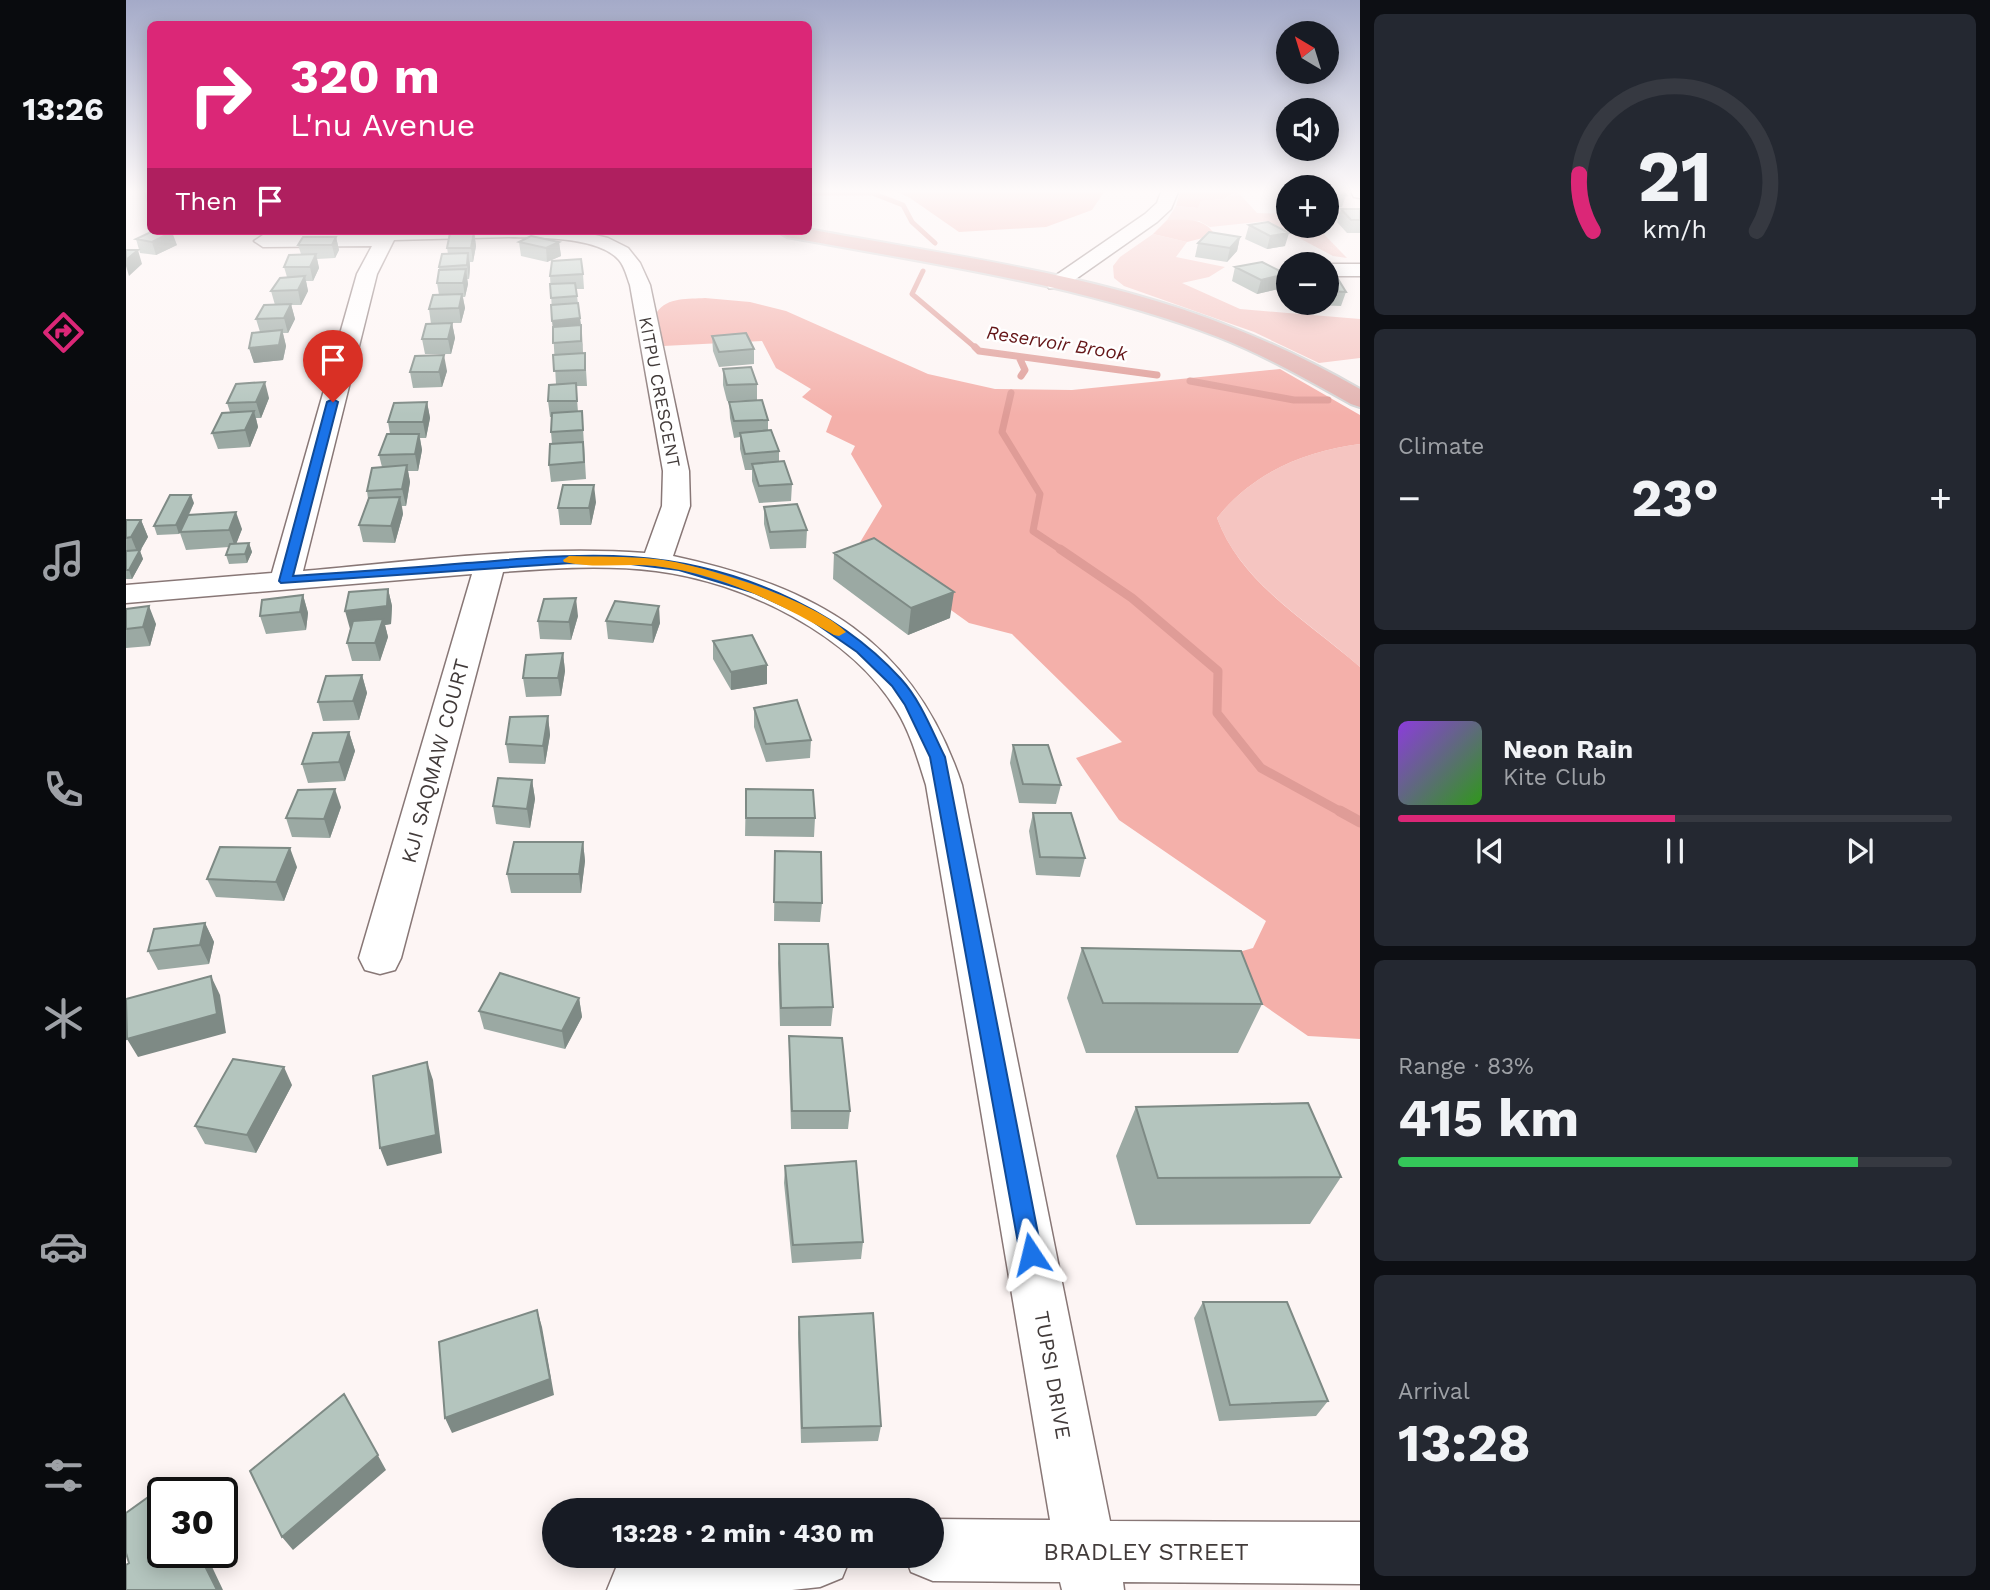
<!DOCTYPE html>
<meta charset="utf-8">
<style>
:root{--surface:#171b24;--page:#242831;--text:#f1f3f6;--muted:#9ea1a6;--line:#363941;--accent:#db2777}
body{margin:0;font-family:"Work Sans",sans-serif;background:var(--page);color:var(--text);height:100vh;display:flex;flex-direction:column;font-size:26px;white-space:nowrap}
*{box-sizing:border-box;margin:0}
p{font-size:23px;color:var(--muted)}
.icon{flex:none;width:38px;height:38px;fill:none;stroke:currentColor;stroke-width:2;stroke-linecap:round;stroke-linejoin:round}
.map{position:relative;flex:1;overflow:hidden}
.side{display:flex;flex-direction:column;gap:14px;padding:14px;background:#0d0f14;width:630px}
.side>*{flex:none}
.guide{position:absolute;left:21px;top:21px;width:665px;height:214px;border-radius:10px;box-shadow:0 4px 18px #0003;background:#db2777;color:#fff;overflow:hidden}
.needle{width:46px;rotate:322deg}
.tools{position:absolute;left:1150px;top:21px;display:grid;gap:14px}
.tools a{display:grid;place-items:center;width:63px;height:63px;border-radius:50%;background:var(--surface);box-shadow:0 4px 18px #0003;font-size:35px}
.speed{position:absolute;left:21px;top:1477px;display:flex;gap:14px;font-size:35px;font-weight:700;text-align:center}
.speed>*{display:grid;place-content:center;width:91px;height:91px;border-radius:50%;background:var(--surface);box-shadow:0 4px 18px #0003;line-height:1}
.speed .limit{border:4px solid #111;border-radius:10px;background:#fff;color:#111}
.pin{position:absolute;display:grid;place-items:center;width:60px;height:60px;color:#fff;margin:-72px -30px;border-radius:50% 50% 50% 0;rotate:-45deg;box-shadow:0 0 7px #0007}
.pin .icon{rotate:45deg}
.me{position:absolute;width:77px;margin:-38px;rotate:350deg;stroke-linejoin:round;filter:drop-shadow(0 0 5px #0008)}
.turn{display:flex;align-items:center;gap:24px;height:147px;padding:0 28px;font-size:32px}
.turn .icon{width:91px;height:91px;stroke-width:2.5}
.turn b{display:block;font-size:49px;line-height:60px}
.then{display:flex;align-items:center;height:66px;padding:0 28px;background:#0003;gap:14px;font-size:26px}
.big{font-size:52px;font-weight:700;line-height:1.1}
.side .card{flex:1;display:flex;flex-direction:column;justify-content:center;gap:10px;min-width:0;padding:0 24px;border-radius:10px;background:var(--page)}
.side .dial{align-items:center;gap:0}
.dial svg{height:182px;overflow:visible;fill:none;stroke:var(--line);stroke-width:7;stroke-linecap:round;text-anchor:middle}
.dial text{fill:var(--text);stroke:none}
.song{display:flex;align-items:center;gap:21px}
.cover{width:84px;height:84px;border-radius:10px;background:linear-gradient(135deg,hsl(270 70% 55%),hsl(110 70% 35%))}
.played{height:7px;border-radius:4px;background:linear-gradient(90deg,var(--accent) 50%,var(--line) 50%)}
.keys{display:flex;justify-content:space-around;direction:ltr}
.heat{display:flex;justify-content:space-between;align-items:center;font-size:38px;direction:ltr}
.charge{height:10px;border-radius:5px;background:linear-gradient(90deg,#34c759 83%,var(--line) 0)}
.trip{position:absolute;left:416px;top:1498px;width:402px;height:70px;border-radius:35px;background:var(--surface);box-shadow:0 4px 18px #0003;font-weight:700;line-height:70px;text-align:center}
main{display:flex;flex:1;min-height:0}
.tabs{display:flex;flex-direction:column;width:126px;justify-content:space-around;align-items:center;background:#090b0e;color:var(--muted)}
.tabs .icon{width:49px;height:49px}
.tabs .selected{color:var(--accent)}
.tabs b{font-size:32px;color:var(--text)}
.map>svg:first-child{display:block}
</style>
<main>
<nav class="tabs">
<b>13:26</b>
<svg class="icon selected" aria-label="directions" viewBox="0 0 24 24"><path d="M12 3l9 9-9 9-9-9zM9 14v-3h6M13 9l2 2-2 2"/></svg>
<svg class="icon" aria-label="music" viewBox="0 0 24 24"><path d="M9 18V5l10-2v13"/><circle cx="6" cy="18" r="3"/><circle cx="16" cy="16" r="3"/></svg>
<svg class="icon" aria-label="phone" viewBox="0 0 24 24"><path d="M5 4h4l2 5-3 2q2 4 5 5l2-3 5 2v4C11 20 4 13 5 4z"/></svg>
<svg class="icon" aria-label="climate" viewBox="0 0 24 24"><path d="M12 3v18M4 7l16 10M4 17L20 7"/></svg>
<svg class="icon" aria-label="car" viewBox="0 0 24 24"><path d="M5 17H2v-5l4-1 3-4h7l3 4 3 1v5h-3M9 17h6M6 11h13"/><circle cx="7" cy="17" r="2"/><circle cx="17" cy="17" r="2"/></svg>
<svg class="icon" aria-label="filters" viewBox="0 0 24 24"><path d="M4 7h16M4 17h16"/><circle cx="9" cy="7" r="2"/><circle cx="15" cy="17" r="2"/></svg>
</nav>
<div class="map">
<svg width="1234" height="1590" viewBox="0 0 1234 1590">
<rect width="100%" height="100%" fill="#fdf5f4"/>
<path fill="#f5c5c1" d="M1112,192L1131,213L1162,214V226H1190L1221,258L1207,256L1141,221L1084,227L1073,221L1041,220L1050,206L1072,208L1075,201L1098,199Z
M1027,234L1061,242L1050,257L1099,267L1083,277L1056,283L1114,309L1234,319V358L1193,363L1128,332L998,286L988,278L987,266L994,257Z
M1234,444V667C1183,621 1115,584 1091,518C1126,473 1179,451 1234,444Z"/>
<path fill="#f4b0aa" d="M771,192H978L966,210L920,227L833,232L784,198Z
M1054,192H1110L1098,199L1075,201L1072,208L1050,206Z
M1041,220C1060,220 1078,217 1089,235L1061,242L1027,234Z
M579,298L624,302L660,311L802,374L869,389L946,390L1154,369L1234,415V444C1179,451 1126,473 1091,518C1115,584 1183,622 1234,667V1039L1182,1036L1088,971L1099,956L1127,948L1140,921L993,820L950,758L996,742L886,634L843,623L733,544L756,506L725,454L729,446L700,432L706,416L676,397L685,389L650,368L636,341L537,346L531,312C541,297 563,299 579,298Z"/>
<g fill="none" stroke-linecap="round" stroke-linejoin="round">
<path stroke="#df9c97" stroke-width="5" d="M682,193H746L777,205L786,222L809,243
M797,271L786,294L851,349"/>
<path stroke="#df9c97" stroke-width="7" d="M849,347L853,351L1031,375
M893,357L899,370L895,376
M1064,381L1168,400H1202
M885,393L876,432L914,494L907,531L937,551"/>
<path stroke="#df9c97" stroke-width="9" d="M934,549L1006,598L1092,671L1091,713L1135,768L1217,813"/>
<path stroke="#df9c97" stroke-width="11" d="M1214,811L1234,822"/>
<defs>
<path id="minor" d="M1035,192H1052L1045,209L1031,222L937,288H923L920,284L923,280L1019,214L1031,203Z
M1225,192H1234V198L1228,197Z
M254,231H452L482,238L502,248L514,263L524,285L563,471L564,506L547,556C690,587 788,640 836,785L984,1521L1234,1522V1584L997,1582L998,1590H936L934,1582L807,1581L785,1572L779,1556H807V1519L924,1520L800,785C792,760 785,734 771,711C725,634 618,582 530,571C480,565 427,568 377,572L275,958L269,970L254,974L239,970L233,958L346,574L0,603V585L146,573L231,274L246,246L137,247L128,241L137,235L252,234ZM383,237C412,238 472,236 493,260C499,267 501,277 504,285L537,471L536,506L519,553C405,545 290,561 177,571L251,274L268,240Z
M1199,264H1234V276H1200Z
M524,1556H725L716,1578L694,1587L666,1590H481L490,1568Z"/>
<path id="major" d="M682,229C825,256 975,274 1110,329C1153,346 1194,366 1234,389V407L1225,404C1182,380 1138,355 1092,337C954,284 805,264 661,237L651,231Z"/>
</defs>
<use href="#minor" stroke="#887776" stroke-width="3"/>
<use href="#major" stroke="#d5d4d4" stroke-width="4"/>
<use href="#minor" fill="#fff" fill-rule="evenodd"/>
<use href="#major" fill="#e2b2af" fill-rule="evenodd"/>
</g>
<path fill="#9ba9a3" d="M24,192V206H22L18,193Z
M1200,192L1220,195L1216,207L1200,208Z
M1215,209H1234V233H1221L1211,222Z
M1142,222L1159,246L1141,249L1119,239L1123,225Z
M169,231H193L190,235H170Z
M348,232L350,246L347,262H344V267L343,279H341L342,284L339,297H337L339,308L335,323H326L329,338L325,354H299L296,339L305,324L303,309L313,295L311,283L313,270V267L322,254L321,248Z
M210,237L213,250L209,258L191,259L193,268L187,281H180L182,291L175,305H165L169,319L162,333H157L160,346L157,360L128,363L123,348L134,332L130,319L149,305L145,291L161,277L158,267L175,254L172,245Z
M1114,237L1111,251L1101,262L1069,257L1072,243Z
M10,239L51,245L30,255L14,253Z
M393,242H433L435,256L421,262L395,256Z
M1109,267L1156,288L1131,294L1106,281Z
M457,274L458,289H450L454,318L457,353H459L461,386H450L452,412L456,411L460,479L425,482L423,465L426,444L425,432V417H424L422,401L430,384L424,276Z
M1200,278L1220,292L1215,306L1184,305V303H1200Z
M586,336L628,349V364L593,367L587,351Z
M597,369L631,384V400L601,401L597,385Z
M321,371L316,387L287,388L284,372Z
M143,398L135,418H130L132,427L124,447L92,449L86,433L104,412L101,403Z
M301,402L304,418L300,438H294L296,450L292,471H282L284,482L280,506H276L277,514L269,543L237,542L233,525L242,499L241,491L256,467L253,455L264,434L262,422Z
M603,402L642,420V430L653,451V462L666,484L665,501L633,503L626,481V470H619L614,449V437L608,438L604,418Z
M470,502L465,525H434L432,508Z
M68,503L63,515L116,529L110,544L123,543L126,552L121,563L103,564L100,555L103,547L60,550L54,533L53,534L31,535L28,526Z
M638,507L681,530L680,548L644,549L638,524Z
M0,520H15L22,537L14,551L17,559L6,579H0Z
M708,553L824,618L782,635L707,579Z
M262,589L266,606L265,624L259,625L262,637L254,661H226L221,643L224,629Z
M177,595L182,613L180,630L140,634L134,616Z
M0,609L30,624L24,646L0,648Z
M452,616L445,640L414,639L412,621Z
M480,621L534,623L527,643L482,639Z
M587,641L641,665V684L605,690L587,659Z
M437,653L439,671L435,696L400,697L397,678Z
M236,675L241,693L233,720L197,721L192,702Z
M628,708L685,740L684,758L640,762L628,727Z
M422,716L424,735L419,764L383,763L380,744Z
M223,732L229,751L219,781L182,783L176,764Z
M887,745L935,785L930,804L893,803L884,763Z
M406,780L409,799L404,828L370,824L367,806Z
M620,789L689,818L688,837L619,836Z
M215,807L204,838L166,837L160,818Z
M907,813L959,858L954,877L910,875L903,831Z
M457,842L459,861L455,893H385L381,874Z
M649,851L696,903L694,922L648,921Z
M171,867L158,901L90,897L81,879Z
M79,923L88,942L83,964L32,970L22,951Z
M653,944L707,1007L705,1026H654L652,963Z
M956,948L1136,1004L1112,1053H960L941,998Z
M453,998L456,1017L439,1049L358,1029L353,1011Z
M663,1036L724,1111L722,1129H665L663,1055Z
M166,1085L130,1153L79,1144L69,1126Z
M1010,1107L1215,1177L1184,1224L1010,1225L990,1156Z
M659,1166L737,1242L735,1259L666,1263L658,1183Z
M1077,1302L1202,1401L1190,1416L1093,1421L1068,1318Z
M673,1317L755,1426L752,1441L675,1443L672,1333Z"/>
<path fill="#7e8a85" d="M46,232L51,245L30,255L26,242Z
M348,232L350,246L347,262L345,248Z
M1163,233L1159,246L1141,249L1144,236Z
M210,237L213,250L209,258L206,245Z
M1114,237L1111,251L1101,262L1104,248Z
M433,242L435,256L421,262L420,248Z
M12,250L16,264L3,276L0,266V260Z
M342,253L344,267L343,279L341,265Z
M190,254L193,268L187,281L184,267Z
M340,269L342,284L339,297L337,283Z
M1160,274L1156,288L1131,294L1135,280Z
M179,276L182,291L175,305L172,290Z
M336,294L339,308L335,323L333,308Z
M165,304L169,319L162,333L158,318Z
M454,318L456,333L457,356L455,333L428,336L426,321Z
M326,323L329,338L325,354L322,339Z
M156,330L160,346L157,360L128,363L123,348Z
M318,355L321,371L316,387L313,372Z
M139,382L143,398L135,418L130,402Z
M301,402L304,418L300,438L297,422Z
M128,411L132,427L124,447L119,430Z
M293,434L296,450L292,471L289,454Z
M281,465L284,482L280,506L276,489Z
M468,485L470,502L465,525L463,508Z
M65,495L68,503L53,534L50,525Z
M274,497L277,514L269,543L265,526Z
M110,512L116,529L109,547L103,530Z
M15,520L22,537L14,551L17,559L6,579L3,570L12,554L5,537Z
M123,543L126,552L121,563L119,554Z
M262,589L266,606L265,624L259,625L262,637L254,661L249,643L255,626L224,629L219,611Z
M828,592L824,618L782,635L785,608Z
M177,595L182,613L180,630L174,612Z
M450,598L452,616L445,640L443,622Z
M23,606L30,624L24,646L17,627Z
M533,606L534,623L527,643L526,625Z
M437,653L439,671L435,696L432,678Z
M641,665V684L605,690V672Z
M236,675L241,693L233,720L227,701Z
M422,716L424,735L419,764L417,746Z
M223,732L229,751L219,781L213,762Z
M406,780L409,799L404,828L401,809Z
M209,789L215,807L204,838L198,819Z
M457,842L459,861L455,893L453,874Z
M164,848L171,867L158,901L150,882Z
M79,923L88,942L83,964L74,945Z
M85,976L94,995L100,1033L12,1057L1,1039Z
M453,998L456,1017L439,1049L436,1031Z
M301,1062L307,1080L316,1153L261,1166L254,1148Z
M158,1067L166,1085L130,1153L121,1135Z
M411,1310L416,1327L428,1395L326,1433L319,1418Z
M218,1394L260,1470L167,1550L156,1537Z
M72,1552H79L97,1590H91Z"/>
<path fill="#b4c5be" stroke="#7e8a85" stroke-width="2" d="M1200,192H1218L1220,195H1200Z
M1215,209H1234V220H1225Z
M1142,222L1163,233L1144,236L1123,225Z
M27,231L46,232L26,242L10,239Z
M348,232L345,248H321L324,233Z
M1083,232L1114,237L1104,248L1072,243Z
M405,236L433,242L420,248L393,242Z
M177,237H210L206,245H172Z
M0,250H12L0,260Z
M342,253L341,265L313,267L316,254Z
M190,254L184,267H158L163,255Z
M455,259L457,274L424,276L426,261Z
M1136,262L1160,274L1135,280L1109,267Z
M340,269L337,283H311L313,270Z
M179,276L172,290L145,291L154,278Z
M1200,278L1212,279L1220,292L1200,291Z
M449,283L451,296L425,298L424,284Z
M336,294L333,308L303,309L307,295Z
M452,303L454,318L426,321L425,305Z
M165,304L158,318L130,319L138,305Z
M326,323L322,339H296L300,324Z
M455,325V341L427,343V327Z
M156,330L153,345L123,348L126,333Z
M620,333L628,349L593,352L586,336Z
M459,353V370L428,371L427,355Z
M318,355L313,372H284L289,356Z
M625,367L631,384L601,385L597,369Z
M139,382L130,402L101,403L110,384Z
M450,383L451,401H422L423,385Z
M636,400L642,420L608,421L603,402Z
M301,402L297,422H262L268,403Z
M128,411L119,430L86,433L96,413Z
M456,411L457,430L425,432L426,413Z
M645,430L653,451L619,454L614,433Z
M261,434H293L289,454L253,455Z
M457,442L458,462L423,465L424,444Z
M658,461L666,484L633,486L626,464Z
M281,465L276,489L241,491L246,468Z
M437,485H468L463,508H432Z
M44,495H65L50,525L28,526Z
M274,497L265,526L233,525L243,498Z
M671,504L681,530L644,532L638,507Z
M110,512L103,530L54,532L62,515Z
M0,520H15L5,537L0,538Z
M748,538L828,592L785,608L708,553Z
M123,543L119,554L100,555L104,544Z
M14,550L3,570H0V551Z
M262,589L261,606L219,611L223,592Z
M177,595L174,612L134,616L136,600Z
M450,598L443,622L412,621L418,599Z
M489,601L533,606L526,625L480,621Z
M23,606L17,627L0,629V609Z
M257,619L249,643H221L227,621Z
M626,635L641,665L605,672L587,641Z
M437,653L432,678H397L400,655Z
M236,675L227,701L192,702L200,676Z
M671,700L685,740L640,744L628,708Z
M422,716L417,746L380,744L384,717Z
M223,732L213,762L176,764L187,733Z
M887,745H922L935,785L897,784Z
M372,778L406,780L401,809L367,806Z
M209,789L198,819L160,818L172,790Z
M620,789L687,790L689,818H620Z
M907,813H945L959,858L914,857Z
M388,842H457L453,874H381Z
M94,847L164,848L150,882L81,879Z
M649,851L695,852L696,903L648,902Z
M79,923L74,945L22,951L28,929Z
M653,944H702L707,1007L655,1008Z
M956,948L1115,951L1136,1004L977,1003Z
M374,973L453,998L436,1031L353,1011Z
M85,976L91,1014L1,1039L0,999Z
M663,1036L716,1038L724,1111H666Z
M107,1059L158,1067L121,1135L69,1126Z
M301,1062L310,1135L254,1148L247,1076Z
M1182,1103L1215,1177L1032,1178L1010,1107Z
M730,1161L737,1242L667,1245L659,1166Z
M1077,1302H1161L1202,1401L1104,1405Z
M411,1310L424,1379L319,1418L313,1342Z
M747,1313L755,1426L676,1428L673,1317Z
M218,1394L252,1455L156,1537L124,1471Z
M39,1485L43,1493H37V1552H72L91,1590H0V1565L3,1563L0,1553V1513Z"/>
<linearGradient id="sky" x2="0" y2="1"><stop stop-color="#a4aac8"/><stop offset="0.46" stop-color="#fefafa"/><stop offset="1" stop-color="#fefafa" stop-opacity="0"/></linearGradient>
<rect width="1234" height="415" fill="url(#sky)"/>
<path fill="#1a73e8" stroke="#114b97" stroke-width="2" d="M207,399L212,402L167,576C225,572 283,568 341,563C396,559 451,553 506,557C604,564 708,605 775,679C795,701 806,731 819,757L916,1254L913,1262L905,1265L897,1262L894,1254L804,757L779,705L766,686L731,652L679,616L629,593L553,570L505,564L445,563L155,583L153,581L201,402Z"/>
<path fill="#f59e0b" d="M443,556C471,557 501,556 529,559C573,563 690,601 720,632L713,636L708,635C654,603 592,573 529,566C500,563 468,569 438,562L437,560Z"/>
<g text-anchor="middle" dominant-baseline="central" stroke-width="5" stroke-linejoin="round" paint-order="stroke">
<g font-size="18" fill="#423b3a" stroke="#fff">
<text transform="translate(534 392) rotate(79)">KITPU CRESCENT</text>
</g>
<g font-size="19" font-style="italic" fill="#651618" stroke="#fff">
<text transform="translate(931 343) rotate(9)">Reservoir Brook</text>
</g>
<g font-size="21" fill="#423b3a" stroke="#fff">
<text transform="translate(309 761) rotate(-75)">KJI SAQMAW COURT</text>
<text transform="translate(927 1375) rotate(80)">TUPSI DRIVE</text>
</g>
<g font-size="24" fill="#423b3a" stroke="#fff">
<text x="1020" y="1552">BRADLEY STREET</text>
</g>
</g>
</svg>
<div class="tools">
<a><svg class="needle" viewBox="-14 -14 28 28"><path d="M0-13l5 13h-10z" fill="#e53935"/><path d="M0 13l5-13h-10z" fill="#9ea1a6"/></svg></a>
<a><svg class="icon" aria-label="sound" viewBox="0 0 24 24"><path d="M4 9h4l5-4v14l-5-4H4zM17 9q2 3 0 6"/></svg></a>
<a>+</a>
<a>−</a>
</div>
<div class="speed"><div class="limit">30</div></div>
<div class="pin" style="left:207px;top:402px;background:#d93025"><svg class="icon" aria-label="arrive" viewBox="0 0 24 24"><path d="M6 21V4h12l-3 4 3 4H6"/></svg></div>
<svg class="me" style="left:905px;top:1254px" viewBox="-20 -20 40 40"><path d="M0-17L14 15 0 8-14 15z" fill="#1a73e8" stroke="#fff" stroke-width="4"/></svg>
<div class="trip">13:28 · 2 min · 430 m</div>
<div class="guide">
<div class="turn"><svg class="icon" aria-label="right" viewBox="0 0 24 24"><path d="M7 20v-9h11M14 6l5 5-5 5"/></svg><div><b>320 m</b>L'nu Avenue</div></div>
<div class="then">Then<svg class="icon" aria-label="arrive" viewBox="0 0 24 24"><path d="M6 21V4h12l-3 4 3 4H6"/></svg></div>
</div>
</div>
<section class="side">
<div class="card dial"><svg viewBox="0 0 100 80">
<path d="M14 69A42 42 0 1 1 86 69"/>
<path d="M14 69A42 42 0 0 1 8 44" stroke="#db2777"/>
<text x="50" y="56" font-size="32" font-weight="700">21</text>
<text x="50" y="72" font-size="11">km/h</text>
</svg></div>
<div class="card"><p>Climate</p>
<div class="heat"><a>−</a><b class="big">23°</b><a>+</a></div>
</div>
<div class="card">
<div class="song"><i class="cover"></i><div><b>Neon Rain</b><p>Kite Club</p></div></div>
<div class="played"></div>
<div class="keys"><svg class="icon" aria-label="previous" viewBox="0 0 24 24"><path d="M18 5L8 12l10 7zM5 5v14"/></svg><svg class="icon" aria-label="pause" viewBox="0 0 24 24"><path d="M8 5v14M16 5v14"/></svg><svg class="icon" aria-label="next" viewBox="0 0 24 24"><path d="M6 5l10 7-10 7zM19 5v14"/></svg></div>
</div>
<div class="card"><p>Range · 83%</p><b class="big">415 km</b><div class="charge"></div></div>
<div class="card"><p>Arrival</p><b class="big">13:28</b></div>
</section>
</main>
